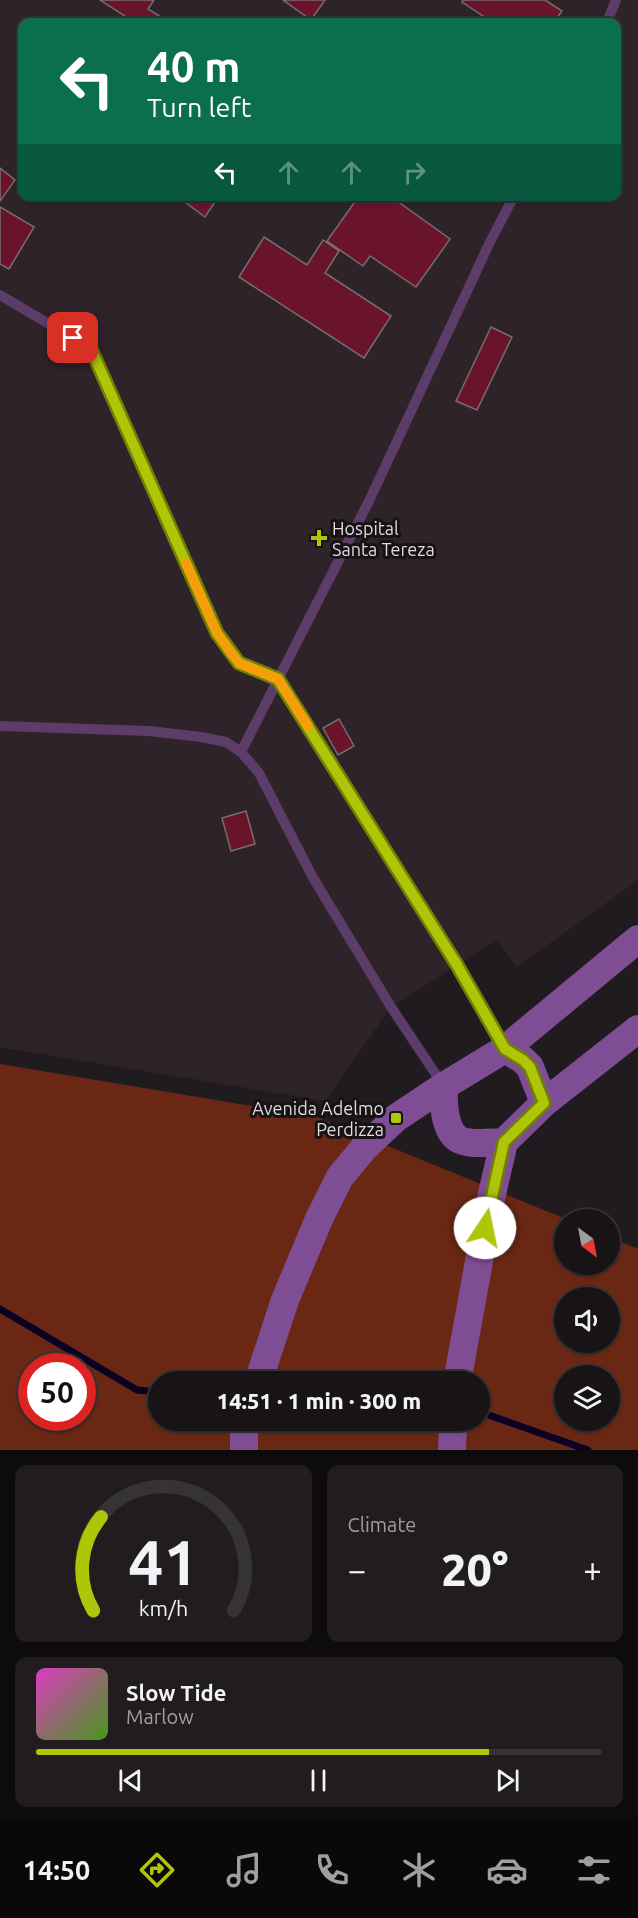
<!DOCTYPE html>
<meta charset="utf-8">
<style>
:root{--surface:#181416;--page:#211d1f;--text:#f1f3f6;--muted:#9f9ea1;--line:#363335;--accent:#aec508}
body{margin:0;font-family:Ubuntu,sans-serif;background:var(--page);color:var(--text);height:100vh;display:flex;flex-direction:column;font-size:22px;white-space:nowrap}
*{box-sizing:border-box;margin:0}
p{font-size:20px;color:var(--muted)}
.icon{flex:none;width:33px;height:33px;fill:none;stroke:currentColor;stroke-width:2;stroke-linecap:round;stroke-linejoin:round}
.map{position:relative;height:1450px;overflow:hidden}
.drawer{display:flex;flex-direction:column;gap:15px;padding:15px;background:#0d0b0c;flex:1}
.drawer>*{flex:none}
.guide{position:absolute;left:18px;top:18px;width:603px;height:183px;border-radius:12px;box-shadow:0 2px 4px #0004,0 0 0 2px var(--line);background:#0b6e4f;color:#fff;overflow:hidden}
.needle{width:39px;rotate:148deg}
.tools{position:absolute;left:554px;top:1209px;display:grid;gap:12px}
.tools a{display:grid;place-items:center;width:66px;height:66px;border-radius:50%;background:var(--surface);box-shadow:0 2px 4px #0004,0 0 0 2px var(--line);font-size:30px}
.speed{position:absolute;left:18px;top:1353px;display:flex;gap:12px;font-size:30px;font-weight:700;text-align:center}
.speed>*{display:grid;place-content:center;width:78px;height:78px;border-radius:50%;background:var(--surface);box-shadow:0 2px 4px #0004,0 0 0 2px var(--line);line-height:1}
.speed .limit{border:9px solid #d22;background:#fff;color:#111}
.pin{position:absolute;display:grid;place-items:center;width:51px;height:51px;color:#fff;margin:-26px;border-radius:12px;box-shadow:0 3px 9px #0006}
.me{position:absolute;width:66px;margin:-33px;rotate:11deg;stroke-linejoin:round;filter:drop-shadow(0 0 4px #0008)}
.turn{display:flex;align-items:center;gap:21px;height:126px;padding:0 30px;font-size:27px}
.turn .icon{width:78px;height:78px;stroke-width:2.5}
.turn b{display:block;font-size:42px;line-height:51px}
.lanes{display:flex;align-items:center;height:57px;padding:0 30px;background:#0003;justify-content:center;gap:30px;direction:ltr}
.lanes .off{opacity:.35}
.big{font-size:45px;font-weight:800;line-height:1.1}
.drawer .card{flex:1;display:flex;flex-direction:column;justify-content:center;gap:9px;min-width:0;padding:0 21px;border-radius:12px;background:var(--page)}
.drawer .dial{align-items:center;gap:0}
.dial svg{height:156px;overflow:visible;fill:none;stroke:var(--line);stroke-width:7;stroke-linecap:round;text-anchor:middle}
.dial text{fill:var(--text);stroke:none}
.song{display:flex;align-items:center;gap:18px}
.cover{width:72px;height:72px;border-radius:9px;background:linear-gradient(135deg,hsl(310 70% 55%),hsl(100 70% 35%))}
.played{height:6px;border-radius:3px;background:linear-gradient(90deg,var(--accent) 80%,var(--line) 80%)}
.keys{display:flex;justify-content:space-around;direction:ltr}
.heat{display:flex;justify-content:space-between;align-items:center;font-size:33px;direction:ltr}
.drawer .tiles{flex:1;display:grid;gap:15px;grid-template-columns:1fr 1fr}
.card:last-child{grid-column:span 2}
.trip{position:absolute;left:148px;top:1371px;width:342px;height:60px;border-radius:30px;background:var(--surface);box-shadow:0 2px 4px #0004,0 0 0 2px var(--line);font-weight:800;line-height:60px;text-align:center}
.menu{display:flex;height:96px;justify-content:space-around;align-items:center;background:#0a0809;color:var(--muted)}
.menu .icon{width:42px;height:42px}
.menu .active{color:var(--accent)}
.menu b{font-size:27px;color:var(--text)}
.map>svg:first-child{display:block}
</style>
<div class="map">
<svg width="638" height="1450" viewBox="0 0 638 1450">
<rect width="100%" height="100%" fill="#201b1e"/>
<path fill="#2e2329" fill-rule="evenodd" d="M0,0H638V880L517,967L497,940L391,1007L325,1101L0,1047ZM22,22H616V196H22Z"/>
<path fill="#6a2814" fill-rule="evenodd" d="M0,1064L317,1117L566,1219L564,1220V1264H609V1237L638,1249V1450H0ZM564,1298H609V1342H564ZM32,1366H82V1418H32ZM564,1376H609V1420H564ZM159,1382H480V1420H159Z"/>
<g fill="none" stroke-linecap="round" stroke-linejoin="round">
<path stroke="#0a0123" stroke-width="7" d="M0,1309L137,1390L159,1392
M480,1412L588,1450"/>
</g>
<path fill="#6a142c" stroke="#756d6e" stroke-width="1.5" d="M100,0H154L148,9L169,22H134Z
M283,0H325L311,20Z
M463,0H545L562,11L554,22H492L462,2Z
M0,168L15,180L0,201Z
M177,196H219L205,217Z
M359,196H390L450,239L416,287L370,256L363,266L327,241Z
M0,207L34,227L9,269L0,264Z
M264,237L307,265L323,240L339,251L325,273L391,316L364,358L239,277Z
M491,327L512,337L477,410L456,401Z
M339,719L354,746L338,755L323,728Z
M246,811L255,844L231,851L222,818Z"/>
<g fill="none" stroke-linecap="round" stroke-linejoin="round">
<path stroke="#5c3d69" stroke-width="10" d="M607,22L616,0
M0,295L91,349L217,632L239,663L278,679L457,965L505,1049
M0,726L149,731L201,737L226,742L241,752L259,773L312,876L391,1007L443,1085
M241,752L370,499L490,242L514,196"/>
<path stroke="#7f4d93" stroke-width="28" d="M505,1049L523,1060L530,1067L544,1103
M444,1086C443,1101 444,1130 458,1139C470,1146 491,1142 504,1142
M258,1382L285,1300L319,1219L340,1177L364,1148L396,1118L444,1086L505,1049L638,939
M457,1382L489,1207L504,1142L544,1103L638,1029
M244,1450V1430L247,1420
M452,1450L453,1420"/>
</g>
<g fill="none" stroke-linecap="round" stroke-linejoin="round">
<defs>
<path id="route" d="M73,338L91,349L217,633L239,663L278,679L457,965L505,1049L523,1060L530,1067L544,1103L504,1142L485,1228"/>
</defs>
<use href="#route" stroke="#718005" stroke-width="15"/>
<use href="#route" stroke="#aec508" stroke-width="10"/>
<path stroke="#f59e0b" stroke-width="10" d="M186,563L217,633L231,653L239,663L278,679L308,726"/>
</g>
<g fill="#aec508" stroke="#171215" stroke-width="2">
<path d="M316 529h6v6h6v6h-6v6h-6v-6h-6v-6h6z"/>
<rect x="390" y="1112" width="12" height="12" rx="3"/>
</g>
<g text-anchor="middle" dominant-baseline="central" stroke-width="6" stroke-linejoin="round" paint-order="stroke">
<g font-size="18" fill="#dfdcde" stroke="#171215" text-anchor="start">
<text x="332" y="528">Hospital<tspan x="332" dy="21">Santa Tereza</tspan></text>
<text x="384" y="1108" text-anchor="end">Avenida Adelmo<tspan x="384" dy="21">Perdizza</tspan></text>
</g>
</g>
</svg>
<div class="tools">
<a><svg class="needle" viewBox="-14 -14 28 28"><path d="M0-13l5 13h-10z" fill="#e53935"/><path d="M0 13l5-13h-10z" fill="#9f9ea1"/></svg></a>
<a><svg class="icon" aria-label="sound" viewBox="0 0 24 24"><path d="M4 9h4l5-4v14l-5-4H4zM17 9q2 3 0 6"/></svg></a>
<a><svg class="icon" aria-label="layers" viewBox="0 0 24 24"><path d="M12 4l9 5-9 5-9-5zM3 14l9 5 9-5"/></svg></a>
</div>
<div class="speed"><div class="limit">50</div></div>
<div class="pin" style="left:73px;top:338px;background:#d93025"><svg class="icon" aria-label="arrive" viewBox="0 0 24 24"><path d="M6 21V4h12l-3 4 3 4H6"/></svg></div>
<svg class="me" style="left:485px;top:1228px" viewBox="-20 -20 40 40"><circle r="19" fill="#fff"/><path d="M0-13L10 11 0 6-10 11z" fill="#aec508"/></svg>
<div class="trip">14:51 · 1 min · 300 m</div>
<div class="guide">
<div class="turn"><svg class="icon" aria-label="left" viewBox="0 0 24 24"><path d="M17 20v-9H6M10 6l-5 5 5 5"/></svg><div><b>40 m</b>Turn left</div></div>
<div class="lanes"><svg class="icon" aria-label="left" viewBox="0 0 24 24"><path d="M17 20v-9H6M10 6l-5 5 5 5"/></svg><svg class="icon off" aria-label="ahead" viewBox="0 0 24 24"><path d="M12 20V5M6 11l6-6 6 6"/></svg><svg class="icon off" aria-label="ahead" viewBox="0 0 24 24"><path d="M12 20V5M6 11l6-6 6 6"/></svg><svg class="icon off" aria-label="right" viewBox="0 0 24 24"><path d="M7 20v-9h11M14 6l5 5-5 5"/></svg></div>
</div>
</div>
<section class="drawer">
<div class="tiles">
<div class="card dial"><svg viewBox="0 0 100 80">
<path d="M14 69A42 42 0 1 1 86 69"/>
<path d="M14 69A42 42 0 0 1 18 21" stroke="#aec508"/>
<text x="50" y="56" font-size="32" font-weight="700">41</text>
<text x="50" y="72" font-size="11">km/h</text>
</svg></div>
<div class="card"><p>Climate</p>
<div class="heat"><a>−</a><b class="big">20°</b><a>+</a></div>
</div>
<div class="card">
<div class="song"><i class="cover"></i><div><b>Slow Tide</b><p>Marlow</p></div></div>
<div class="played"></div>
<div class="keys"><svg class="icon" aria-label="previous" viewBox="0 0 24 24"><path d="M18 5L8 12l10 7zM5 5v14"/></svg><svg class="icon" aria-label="pause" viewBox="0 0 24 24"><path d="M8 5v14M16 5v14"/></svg><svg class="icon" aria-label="next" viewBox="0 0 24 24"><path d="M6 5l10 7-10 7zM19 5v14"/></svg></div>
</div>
</div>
</section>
<nav class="menu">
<b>14:50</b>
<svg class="icon active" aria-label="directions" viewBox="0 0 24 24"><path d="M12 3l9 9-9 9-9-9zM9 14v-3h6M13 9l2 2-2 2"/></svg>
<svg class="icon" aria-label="music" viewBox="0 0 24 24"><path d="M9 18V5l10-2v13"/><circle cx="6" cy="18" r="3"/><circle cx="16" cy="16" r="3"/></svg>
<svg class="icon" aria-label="phone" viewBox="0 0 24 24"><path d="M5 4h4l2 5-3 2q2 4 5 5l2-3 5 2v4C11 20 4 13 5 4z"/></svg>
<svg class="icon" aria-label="climate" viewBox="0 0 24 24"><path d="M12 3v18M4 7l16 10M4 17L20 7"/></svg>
<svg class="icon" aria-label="car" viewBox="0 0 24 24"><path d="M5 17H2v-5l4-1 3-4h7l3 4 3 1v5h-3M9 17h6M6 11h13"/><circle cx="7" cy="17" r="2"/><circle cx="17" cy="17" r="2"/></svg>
<svg class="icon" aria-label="filters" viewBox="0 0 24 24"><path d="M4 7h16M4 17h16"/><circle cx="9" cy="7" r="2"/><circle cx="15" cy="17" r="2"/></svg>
</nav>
